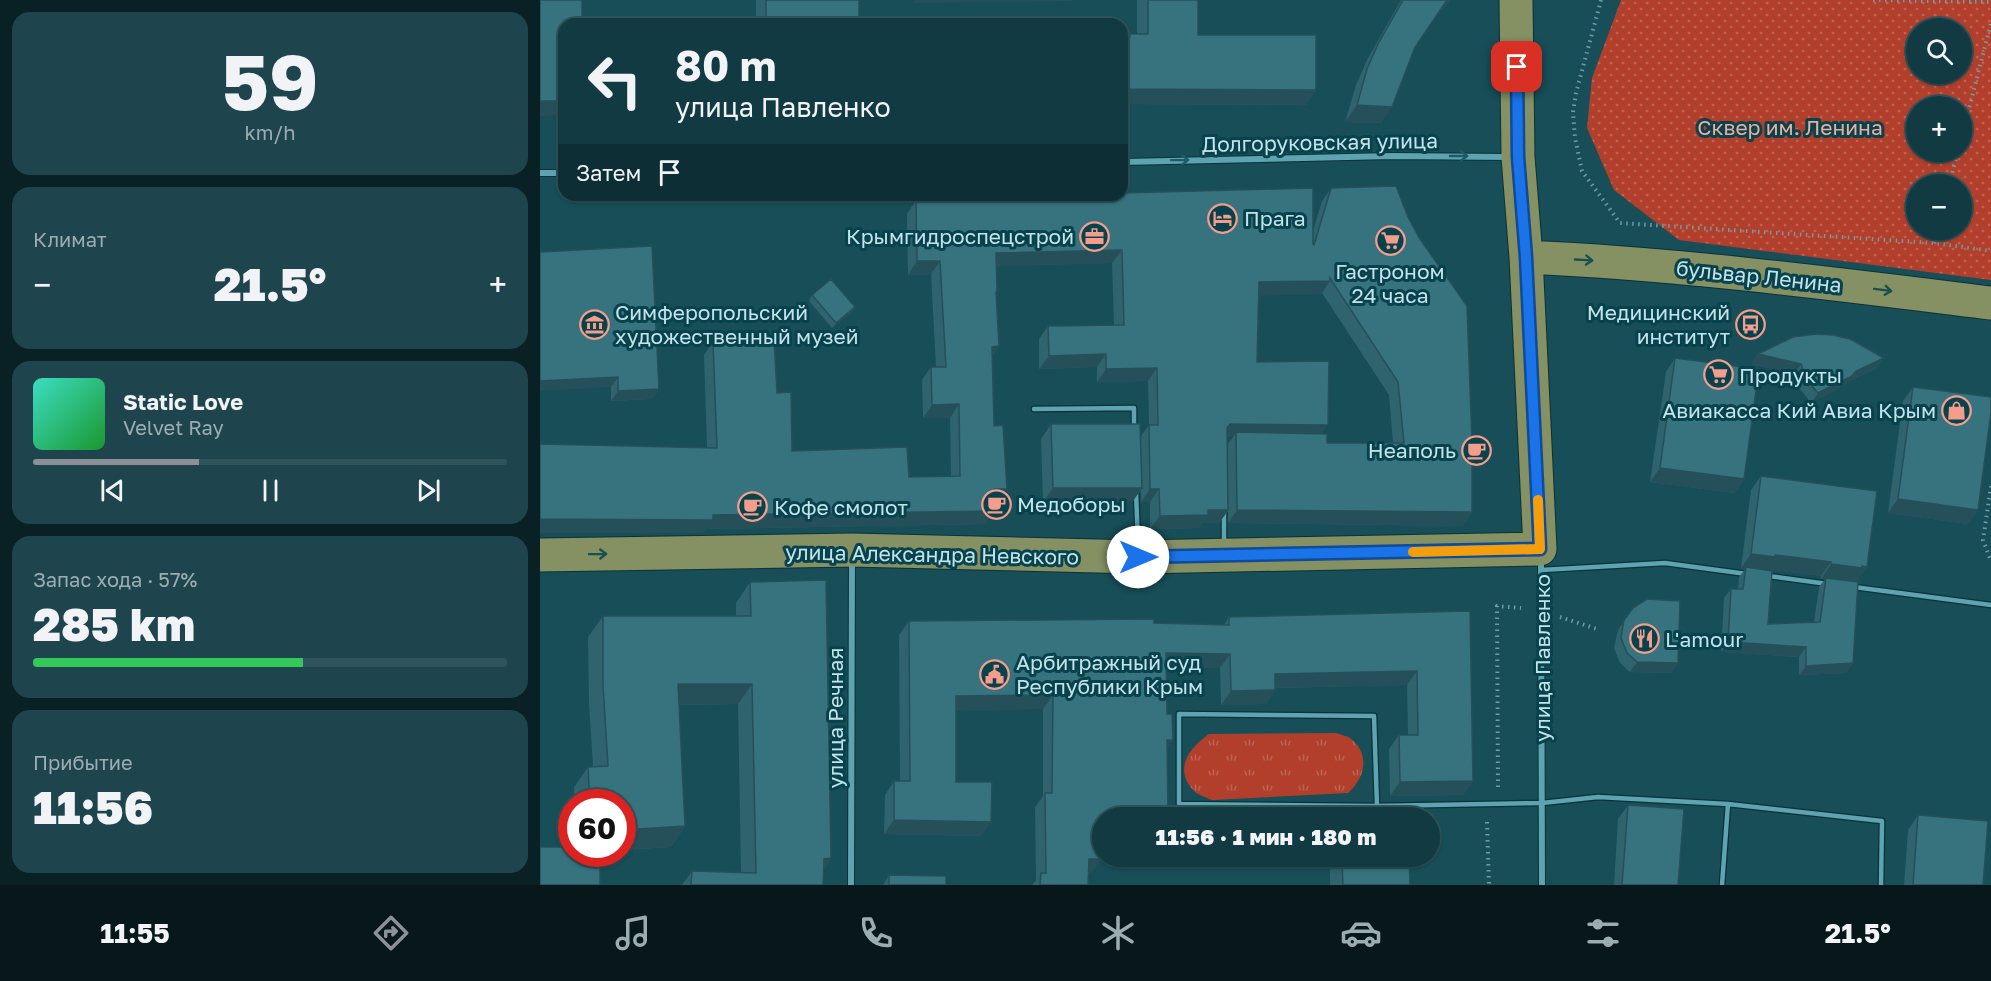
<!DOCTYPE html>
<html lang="ru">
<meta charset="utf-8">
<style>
:root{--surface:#113a42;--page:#1e454d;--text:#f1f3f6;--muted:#9cadb2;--line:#30545b;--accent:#8c9099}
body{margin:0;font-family:"Golos Text",sans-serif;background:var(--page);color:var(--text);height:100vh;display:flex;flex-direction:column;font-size:22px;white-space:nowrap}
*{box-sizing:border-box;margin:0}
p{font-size:20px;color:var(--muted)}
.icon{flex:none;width:33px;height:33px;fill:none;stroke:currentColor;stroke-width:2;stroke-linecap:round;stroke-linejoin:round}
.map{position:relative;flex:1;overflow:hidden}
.details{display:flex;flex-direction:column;gap:12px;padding:12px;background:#092024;width:540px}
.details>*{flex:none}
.banner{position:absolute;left:18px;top:18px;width:570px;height:183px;border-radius:18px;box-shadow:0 2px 4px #0004,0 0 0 2px var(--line);background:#113a42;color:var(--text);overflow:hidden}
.fabs{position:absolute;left:1366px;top:18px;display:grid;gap:12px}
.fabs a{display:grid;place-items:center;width:66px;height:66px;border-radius:50%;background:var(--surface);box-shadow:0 2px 4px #0004,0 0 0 2px var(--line);font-size:30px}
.speed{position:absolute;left:18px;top:789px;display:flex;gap:12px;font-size:30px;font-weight:700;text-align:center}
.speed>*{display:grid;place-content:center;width:78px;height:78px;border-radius:50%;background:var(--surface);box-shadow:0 2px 4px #0004,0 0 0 2px var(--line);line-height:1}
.speed .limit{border:9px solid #d22;background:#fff;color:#111}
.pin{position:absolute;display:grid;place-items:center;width:51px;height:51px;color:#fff;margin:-26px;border-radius:12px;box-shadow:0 3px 9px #0006}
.me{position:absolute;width:66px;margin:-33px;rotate:90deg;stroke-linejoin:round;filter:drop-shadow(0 0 4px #0008)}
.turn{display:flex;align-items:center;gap:21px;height:126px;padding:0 18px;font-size:27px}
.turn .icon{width:78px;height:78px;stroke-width:2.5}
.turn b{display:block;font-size:42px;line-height:51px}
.then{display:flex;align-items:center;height:57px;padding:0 18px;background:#0003;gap:12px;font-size:22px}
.big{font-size:45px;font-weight:800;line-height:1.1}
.details .tile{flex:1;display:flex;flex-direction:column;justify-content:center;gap:9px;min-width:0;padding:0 21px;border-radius:18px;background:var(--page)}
.details .dial{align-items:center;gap:0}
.dial b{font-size:78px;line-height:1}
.song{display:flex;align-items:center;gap:18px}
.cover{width:72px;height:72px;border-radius:9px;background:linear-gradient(135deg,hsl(170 70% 55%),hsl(130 70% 35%))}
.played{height:6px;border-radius:3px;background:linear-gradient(90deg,var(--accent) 35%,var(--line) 35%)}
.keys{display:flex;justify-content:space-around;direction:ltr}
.heat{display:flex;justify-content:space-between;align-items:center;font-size:33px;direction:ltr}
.charge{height:9px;border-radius:4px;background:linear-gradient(90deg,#34c759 57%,var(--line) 0)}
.trip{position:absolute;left:552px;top:807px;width:348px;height:60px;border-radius:30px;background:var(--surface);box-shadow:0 2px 4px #0004,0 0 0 2px var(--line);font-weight:800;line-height:60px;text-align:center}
.tab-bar{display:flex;height:96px;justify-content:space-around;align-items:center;background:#07171a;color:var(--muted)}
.tab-bar .icon{width:42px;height:42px}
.tab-bar .active{color:var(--accent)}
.tab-bar b{font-size:27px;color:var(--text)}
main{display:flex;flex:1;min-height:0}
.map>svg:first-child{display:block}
</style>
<main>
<section class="details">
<div class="tile dial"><b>59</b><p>km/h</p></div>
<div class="tile"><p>Климат</p>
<div class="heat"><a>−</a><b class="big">21.5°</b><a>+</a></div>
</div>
<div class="tile">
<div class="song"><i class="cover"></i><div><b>Static Love</b><p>Velvet Ray</p></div></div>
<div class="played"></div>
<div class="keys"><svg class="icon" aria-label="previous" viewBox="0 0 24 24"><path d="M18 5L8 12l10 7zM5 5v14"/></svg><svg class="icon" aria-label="pause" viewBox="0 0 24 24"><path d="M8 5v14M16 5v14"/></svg><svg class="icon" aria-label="next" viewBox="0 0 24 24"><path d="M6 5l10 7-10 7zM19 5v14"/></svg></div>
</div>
<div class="tile"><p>Запас хода · 57%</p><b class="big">285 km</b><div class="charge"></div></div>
<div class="tile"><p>Прибытие</p><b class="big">11:56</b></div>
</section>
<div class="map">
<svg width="1451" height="885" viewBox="0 0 1451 885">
<defs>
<pattern id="grass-tufts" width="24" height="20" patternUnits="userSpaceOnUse" patternTransform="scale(1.5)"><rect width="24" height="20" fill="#b23f2c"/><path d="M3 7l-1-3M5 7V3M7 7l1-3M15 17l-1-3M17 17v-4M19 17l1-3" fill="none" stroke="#be6455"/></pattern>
<pattern id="park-dots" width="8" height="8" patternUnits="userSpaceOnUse" patternTransform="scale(1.5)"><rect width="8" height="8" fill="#b23f2c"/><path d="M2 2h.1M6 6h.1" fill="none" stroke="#be6455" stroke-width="1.8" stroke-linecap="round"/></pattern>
</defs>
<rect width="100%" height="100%" fill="#174e58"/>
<path fill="url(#grass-tufts)" d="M796,733C800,734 806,736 810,738C831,754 825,778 808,793L672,800C666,797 658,795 654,791C633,769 649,748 669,734Z"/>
<path fill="url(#park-dots)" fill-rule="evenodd" d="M1081,0H1451V280L1139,240L1074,190L1047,128L1052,78ZM1377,28H1422V74H1377ZM1377,106H1422V152H1377ZM1377,184H1422V230H1377Z"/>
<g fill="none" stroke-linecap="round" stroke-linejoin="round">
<defs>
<path id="service" d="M494,409L594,408V428
M596,491L598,545
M684,511V545
M1001,570L1125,563L1207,574
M1228,576L1288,584
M1314,587L1451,605
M837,806L834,716L639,714V804L837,806L1002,803L1058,797L1188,804L1342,821L1341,885
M1182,885L1188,804"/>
<path id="minor" d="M582,162L852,156L968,157
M0,173H24
M1001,559L1002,885
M311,885L312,560"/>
<path id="primary" d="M986,257C1142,264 1296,284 1451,303
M0,555L312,550L598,557L1000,549L986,257L978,157L976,0"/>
</defs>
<use href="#service" stroke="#0c3239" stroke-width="7"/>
<use href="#minor" stroke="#0c3239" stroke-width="8"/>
<use href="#primary" stroke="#0c3239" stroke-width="35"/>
<path stroke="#719ca5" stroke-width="4" stroke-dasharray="1.5 4.5" stroke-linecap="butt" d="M1061,0L1036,93L1033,112L1035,138L1042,171L1080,223L1394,243L1451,251
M1333,0L1451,2
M1422,136L1451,23
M1409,184L1418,152
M1394,243L1398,230
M1451,486L1443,540L1451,561
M1020,617L1057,629
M958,787L957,606L981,608
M947,822L949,885"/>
<use href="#service" stroke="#5da3b0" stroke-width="4.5"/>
<use href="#minor" stroke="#5da3b0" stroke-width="6"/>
<use href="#primary" stroke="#859063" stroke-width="33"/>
</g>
<path fill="#2f636d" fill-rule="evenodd" d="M216,0H319V24H216Z
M597,0H658V35L776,90L765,105L582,104V37H588L590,34H597Z
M861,0H910L897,15L875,47L841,123L805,122L816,85L827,60Z
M791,188L932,512L923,526L688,523V511L679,523H662L659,528L610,529V502H601V490L592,502H503L501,439L511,424L601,436L609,425L608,381L557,382V367L499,369V339L508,326L574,325L572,263L457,266L456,294L459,346L453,355L454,426L458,502H454L445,524L166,529L163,533H0V444L167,448L164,355L173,342L237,393L252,451L369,477L411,476L410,418H383L382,380L391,367H396L391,274L368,275L367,214L376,200L470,198L471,196L773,231L782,201ZM782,293L849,395L853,443H787L781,434L717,362L719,295L781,294ZM687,437H693L687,445Z
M0,252L119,389L112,399L71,401V387Z
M272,295L315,307L312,312L292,328L269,301Z
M1218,354L1337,368L1310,381L1305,385L1271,403L1260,389L1254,374L1211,364Z
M1135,358L1204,479L1194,493L1110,482L1126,372Z
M1373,387L1438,510L1428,524L1348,513L1363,401Z
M1221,476L1327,567L1317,581H1313V663L1306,673L1259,675V657L1181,652L1184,598L1191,589H1198L1199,577L1205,569L1201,568L1211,490ZM1227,569L1281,576V579H1285L1279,587L1274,622L1228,624Z
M210,582L291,858L284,869L283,885H142L152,871L201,873L198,704L139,705L145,826L131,847L82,850V802H34V787L48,767L53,766L49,705L48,637L63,616H196V603Z
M1093,608L1138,663L1131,673L1090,672L1080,663L1074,648L1078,630Z
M930,611L933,781L923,795L850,796L849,749L859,735H868L867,685L735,688L726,704L681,705L680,668L626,667L560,831L561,859L551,873H549L548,885H492L496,880L495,807L503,796V709L416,710V782L442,836L344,834L345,795L354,781H360L359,635L369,621L684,625L689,617Z
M1088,805L1138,885H1074L1078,819Z
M1378,815L1443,885H1364L1368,830Z
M796,856H869L870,885H790V866Z
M349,875L406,885H343Z"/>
<path fill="#265059" d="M375,0H532L531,1L373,3Z
M907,0H910L896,16Z
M582,84H589L582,95Z
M589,89L776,90L765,105L582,104V99Z
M0,101H24V115L0,116Z
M817,105L852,107L841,123L805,122Z
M582,250L572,263L447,267L456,253Z
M377,261H400L391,274L368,275Z
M790,281L781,294L710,296L719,282Z
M315,307L312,312L292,328L296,323Z
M459,346L450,359L452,347Z
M566,354L557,367L499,369L509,356Z
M1218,354L1261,364L1254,374L1211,364Z
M1344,358L1337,368L1310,381L1305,385L1271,403L1278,393L1316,371Z
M617,368L608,381L557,382L566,369Z
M78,377L71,387L0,391V381Z
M119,389L112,399L71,401L78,391Z
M419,404L410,418H383L392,405Z
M690,424L788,425L778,438L696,432L693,437H680Z
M1120,468L1204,479L1194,493L1110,482Z
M513,488H602L592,502H503Z
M454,489H467L458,502H445Z
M610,489H619L610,502H601Z
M1358,499L1438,510L1428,524L1348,513Z
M668,510H688L679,523H662L659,528L610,529L620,516Z
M697,510L932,512L923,526L688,523Z
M454,511L445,524L166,529L163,533H0V519L173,515Z
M1211,554L1235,555L1291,562L1281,576L1227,569L1225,571L1206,567L1205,569L1201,568Z
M1291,564L1322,566L1327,567L1317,581H1314L1312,583L1286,578L1285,579H1281Z
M1188,642L1266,647L1259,657L1181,652Z
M626,653L690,654L680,668L616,667Z
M1097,662L1138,663L1131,673L1090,672Z
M1313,663L1306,673L1259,675L1266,666Z
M877,671L867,685L725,688L735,674Z
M138,684H212L198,704L124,705Z
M735,690L726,704L681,705L691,691Z
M513,695L503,709L406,710L416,696Z
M627,740H633L623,754Z
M933,781L923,795L850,796L860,782Z
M628,816L627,818H562V831H550L560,817Z
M354,820L451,822L442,836L344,834Z
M145,826L131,847L82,850V830Z
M291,858L277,879L284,859Z
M549,859H561L551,873H539Z"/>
<path fill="#37737f" stroke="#265059" stroke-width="1.5" d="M0,0H42V24H24V101H0Z
M226,0H319V24H226Z
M608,0H658V35H776V90L589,89V84H582V37H590V34H608Z
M863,0H907L875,47L852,107L817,105L827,69L838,44Z
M856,186L868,217L880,239L927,306L932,442V512L697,510L696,432L787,434V443H864L858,382L790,278V281L719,282L717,362L789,361L788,425L690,424L687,428L688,510H668V515L620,516L619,489H610L609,425H618L617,368L566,369V354L509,356L508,326L584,325L582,250L456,253L457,292H456L459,346L452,347L454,426L463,425L467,489H454V511L173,515V520L0,519V444L177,448L173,342L234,338L237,393L251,392L252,451L367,447L369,477L420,476L419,404L392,405L391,367H406L400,261H377L376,200L471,198V196L582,195V193L773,188V244L774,245L791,188Z
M112,246L119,389L78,391V377L0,381V252Z
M291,279L315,307L296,323L272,295Z
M1276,334L1293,335L1310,339L1344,358L1316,371L1312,376L1278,393L1266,379L1261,364L1218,354L1253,337Z
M1135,358L1219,369L1204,479L1120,468Z
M1373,387L1451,397V412L1438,510L1358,499Z
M511,424H600L602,488H513Z
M1221,476L1337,491L1327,567L1322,566V568L1291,564V562L1235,555V557L1211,554Z
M1206,567L1232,571L1228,624L1280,622L1286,578L1318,582L1313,663L1266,666V647L1188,642L1191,589H1203Z
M286,580L291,858L284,859L283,885H151L152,871L216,873L212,684H138L145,826L82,830V802H50L48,767L68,766L63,684V616H211L210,582Z
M1107,599L1140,601L1138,663L1097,662L1087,653L1081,638L1084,620L1093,608Z
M930,611L933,781L860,782L859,735H878L877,671L735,674V690L691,691L690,654L626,653L627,714H632L633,740H627L628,816L560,817L561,859H549L548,885H500L501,873H506L505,793H512L513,695L416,696V782H452L451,822L354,820V781H370L369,621L614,619V623L689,625V617Z
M1088,805L1144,809L1138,885H1082Z
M1378,815L1448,821L1443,885H1373Z
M0,847H32V854H60V885H0Z
M802,856H869L870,885H803Z
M349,875L406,876V885H349Z"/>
<defs><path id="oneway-shaft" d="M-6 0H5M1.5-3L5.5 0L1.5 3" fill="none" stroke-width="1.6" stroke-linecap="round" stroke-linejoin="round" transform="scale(1.5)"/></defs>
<g stroke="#1d5b66">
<use href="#oneway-shaft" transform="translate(919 156)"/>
<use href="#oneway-shaft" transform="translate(640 160) rotate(-1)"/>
</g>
<g stroke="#1b4f50">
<use href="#oneway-shaft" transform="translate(1044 260) rotate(3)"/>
<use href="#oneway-shaft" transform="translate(1343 290) rotate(7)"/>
<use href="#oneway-shaft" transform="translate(58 554) rotate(-1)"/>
</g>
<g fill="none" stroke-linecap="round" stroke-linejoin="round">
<defs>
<path id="route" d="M598,557L1000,549L986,257L978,157L977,67"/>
</defs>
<use href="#route" stroke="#114b97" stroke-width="15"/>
<use href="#route" stroke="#1a73e8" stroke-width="10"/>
<path stroke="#f59e0b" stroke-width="10" d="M873,552L1000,549L998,500"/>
</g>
<defs>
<symbol id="hotel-ring" viewBox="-11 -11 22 22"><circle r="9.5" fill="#08434d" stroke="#f49d8c" stroke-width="1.5"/><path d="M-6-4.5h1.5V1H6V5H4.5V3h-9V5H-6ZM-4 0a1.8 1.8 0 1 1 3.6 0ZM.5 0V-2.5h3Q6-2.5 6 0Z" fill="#f49d8c"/></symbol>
<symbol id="office-ring" viewBox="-11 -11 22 22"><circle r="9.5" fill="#08434d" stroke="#f49d8c" stroke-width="1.5"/><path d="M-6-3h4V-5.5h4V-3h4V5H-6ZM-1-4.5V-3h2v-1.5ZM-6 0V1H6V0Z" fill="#f49d8c"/></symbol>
<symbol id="supermarket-ring" viewBox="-11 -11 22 22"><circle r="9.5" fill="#08434d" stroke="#f49d8c" stroke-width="1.5"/><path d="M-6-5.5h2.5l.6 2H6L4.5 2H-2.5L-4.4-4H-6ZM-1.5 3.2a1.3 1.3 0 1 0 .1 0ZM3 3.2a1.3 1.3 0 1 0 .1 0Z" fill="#f49d8c"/></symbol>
<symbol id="museum-ring" viewBox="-11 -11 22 22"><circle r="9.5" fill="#08434d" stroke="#f49d8c" stroke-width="1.5"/><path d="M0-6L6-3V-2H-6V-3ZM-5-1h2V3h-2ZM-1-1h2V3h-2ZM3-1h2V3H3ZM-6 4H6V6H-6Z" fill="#f49d8c"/></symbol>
<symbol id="bus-ring" viewBox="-11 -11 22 22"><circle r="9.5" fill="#08434d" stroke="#f49d8c" stroke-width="1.5"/><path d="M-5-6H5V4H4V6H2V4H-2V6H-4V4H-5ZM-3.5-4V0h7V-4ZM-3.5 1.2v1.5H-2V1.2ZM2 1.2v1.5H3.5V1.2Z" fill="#f49d8c"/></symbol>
<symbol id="shop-ring" viewBox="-11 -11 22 22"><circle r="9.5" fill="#08434d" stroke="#f49d8c" stroke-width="1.5"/><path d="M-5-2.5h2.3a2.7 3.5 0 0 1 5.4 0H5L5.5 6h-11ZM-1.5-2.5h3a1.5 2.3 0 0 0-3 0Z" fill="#f49d8c"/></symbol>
<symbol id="cafe-ring" viewBox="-11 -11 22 22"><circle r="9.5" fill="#08434d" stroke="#f49d8c" stroke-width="1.5"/><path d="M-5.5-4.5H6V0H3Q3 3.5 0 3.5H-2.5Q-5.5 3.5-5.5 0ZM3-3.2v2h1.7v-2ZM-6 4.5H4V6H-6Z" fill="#f49d8c"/></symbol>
<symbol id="restaurant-ring" viewBox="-11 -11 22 22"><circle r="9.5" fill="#08434d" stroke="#f49d8c" stroke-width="1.5"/><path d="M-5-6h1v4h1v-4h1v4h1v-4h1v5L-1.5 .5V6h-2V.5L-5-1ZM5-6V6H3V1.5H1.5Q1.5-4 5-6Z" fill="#f49d8c"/></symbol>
<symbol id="civic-ring" viewBox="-11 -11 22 22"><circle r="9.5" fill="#08434d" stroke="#f49d8c" stroke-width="1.5"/><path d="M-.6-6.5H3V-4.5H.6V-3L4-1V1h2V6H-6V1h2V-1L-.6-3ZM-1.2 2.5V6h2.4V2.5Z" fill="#f49d8c"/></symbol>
</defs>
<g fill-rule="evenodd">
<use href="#hotel-ring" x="666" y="202" width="33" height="33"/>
<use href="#office-ring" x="538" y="220" width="33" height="33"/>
<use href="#supermarket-ring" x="834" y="224" width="33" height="33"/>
<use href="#museum-ring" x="38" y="308" width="33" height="33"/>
<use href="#bus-ring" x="1194" y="308" width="33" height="33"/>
<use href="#supermarket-ring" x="1162" y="358" width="33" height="33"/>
<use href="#shop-ring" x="1400" y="394" width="33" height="33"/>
<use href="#cafe-ring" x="920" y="434" width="33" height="33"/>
<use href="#cafe-ring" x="440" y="488" width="33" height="33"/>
<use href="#cafe-ring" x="196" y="490" width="33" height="33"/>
<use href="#restaurant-ring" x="1088" y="622" width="33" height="33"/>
<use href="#civic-ring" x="438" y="658" width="33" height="33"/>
</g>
<g text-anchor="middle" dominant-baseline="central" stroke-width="6" stroke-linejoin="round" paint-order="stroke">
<g font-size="21" fill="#ecada0" stroke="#08434d">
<text x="1250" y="127">Сквер им. Ленина</text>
</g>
<g font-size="21" fill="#c2e3ea" stroke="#08434d">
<text transform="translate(780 142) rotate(-1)">Долгоруковская улица</text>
<text transform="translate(1219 276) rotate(6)">бульвар Ленина</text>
<text transform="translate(392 554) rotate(1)">улица Александра Невского</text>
<text transform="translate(1002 658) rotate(-90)">улица Павленко</text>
<text transform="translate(295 718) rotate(-90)">улица Речная</text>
</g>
<g font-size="21" fill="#c2e3ea" stroke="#08434d" text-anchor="start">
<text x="704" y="218">Прага</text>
<text x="534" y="236" text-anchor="end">Крымгидроспецстрой</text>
<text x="850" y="271" text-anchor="middle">Гастроном<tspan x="850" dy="24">24 часа</tspan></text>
<text x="75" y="312">Симферопольский<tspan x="75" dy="24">художественный музей</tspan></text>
<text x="1190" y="312" text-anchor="end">Медицинский<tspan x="1190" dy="24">институт</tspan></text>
<text x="1199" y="375">Продукты</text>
<text x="1396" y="410" text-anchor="end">Авиакасса Кий Авиа Крым</text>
<text x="916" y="450" text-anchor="end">Неаполь</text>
<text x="477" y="504">Медоборы</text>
<text x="234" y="507">Кофе смолот</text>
<text x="1125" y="639">L'amour</text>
<text x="476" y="662">Арбитражный суд<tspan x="476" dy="24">Республики Крым</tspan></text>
</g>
</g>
</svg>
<div class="fabs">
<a><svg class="icon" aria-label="search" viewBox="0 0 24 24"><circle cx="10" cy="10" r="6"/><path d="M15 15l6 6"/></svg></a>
<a>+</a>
<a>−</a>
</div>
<div class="speed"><div class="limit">60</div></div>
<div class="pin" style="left:977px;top:67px;background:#d93025"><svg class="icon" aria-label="arrive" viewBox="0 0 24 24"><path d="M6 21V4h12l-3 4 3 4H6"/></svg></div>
<svg class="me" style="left:598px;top:557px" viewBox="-20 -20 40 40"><circle r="19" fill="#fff"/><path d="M0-13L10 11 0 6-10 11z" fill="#1a73e8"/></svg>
<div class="trip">11:56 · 1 мин · 180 m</div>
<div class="banner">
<div class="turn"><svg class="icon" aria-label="left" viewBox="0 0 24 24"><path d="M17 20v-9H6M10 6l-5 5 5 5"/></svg><div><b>80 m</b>улица Павленко</div></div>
<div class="then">Затем<svg class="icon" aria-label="arrive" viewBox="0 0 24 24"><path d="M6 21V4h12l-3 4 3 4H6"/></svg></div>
</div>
</div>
</main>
<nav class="tab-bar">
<b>11:55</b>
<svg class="icon active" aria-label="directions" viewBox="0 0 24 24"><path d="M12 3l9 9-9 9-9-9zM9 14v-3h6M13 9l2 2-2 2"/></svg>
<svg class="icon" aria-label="music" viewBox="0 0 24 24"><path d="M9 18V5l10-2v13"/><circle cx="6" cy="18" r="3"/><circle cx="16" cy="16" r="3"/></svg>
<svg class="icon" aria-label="phone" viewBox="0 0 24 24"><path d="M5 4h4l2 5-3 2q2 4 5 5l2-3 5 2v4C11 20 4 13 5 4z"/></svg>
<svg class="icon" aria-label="climate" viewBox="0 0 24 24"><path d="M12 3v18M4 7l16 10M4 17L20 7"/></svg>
<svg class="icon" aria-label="car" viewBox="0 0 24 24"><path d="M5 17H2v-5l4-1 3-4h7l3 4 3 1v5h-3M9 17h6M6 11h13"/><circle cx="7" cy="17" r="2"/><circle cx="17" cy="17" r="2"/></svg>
<svg class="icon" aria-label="filters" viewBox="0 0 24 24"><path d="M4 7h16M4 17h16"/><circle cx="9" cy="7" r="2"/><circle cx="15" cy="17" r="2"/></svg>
<b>21.5°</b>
</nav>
